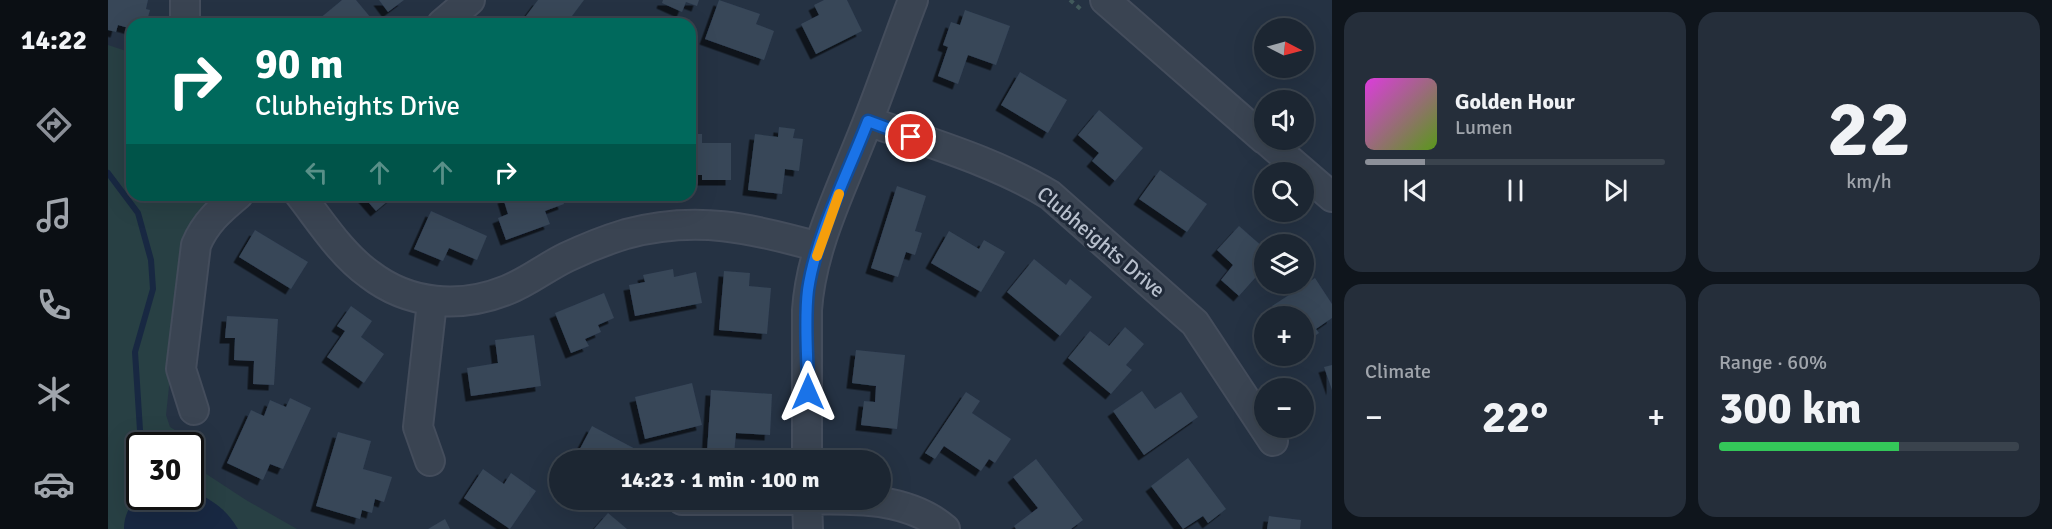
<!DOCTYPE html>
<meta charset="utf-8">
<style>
:root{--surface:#1c2632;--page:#252e3a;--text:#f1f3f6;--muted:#a0a5ac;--line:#3a434d;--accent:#8c9099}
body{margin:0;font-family:Signika,sans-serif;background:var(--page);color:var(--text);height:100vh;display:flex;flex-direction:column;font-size:22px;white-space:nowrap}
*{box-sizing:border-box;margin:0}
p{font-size:20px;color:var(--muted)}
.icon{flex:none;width:33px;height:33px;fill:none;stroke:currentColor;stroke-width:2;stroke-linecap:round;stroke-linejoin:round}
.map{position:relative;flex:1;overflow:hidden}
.sheet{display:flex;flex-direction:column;gap:12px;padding:12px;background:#0f151c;width:720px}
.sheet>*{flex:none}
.banner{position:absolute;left:18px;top:18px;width:570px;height:183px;border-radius:18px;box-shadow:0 6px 24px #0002,0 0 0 2px var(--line);background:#00695c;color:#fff;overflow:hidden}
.needle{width:39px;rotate:96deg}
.tools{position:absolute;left:1146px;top:18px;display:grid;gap:12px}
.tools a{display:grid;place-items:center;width:60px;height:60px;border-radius:50%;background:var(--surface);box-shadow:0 6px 24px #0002,0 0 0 2px var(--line);font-size:30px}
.speed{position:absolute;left:18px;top:432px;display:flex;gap:12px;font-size:30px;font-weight:700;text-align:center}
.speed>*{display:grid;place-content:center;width:78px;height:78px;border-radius:50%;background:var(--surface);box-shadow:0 6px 24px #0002,0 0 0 2px var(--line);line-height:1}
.speed .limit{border:3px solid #111;border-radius:9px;background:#fff;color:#111}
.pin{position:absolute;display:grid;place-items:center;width:51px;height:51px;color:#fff;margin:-26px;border:3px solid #fff;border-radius:50%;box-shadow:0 2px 6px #0007}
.me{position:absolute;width:66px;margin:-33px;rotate:0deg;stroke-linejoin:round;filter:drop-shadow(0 0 4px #0008)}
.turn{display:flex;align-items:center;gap:21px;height:126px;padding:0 30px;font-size:27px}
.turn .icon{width:78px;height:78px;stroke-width:2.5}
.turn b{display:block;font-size:42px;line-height:51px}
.lanes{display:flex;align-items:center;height:57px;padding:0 30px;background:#0003;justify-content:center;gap:30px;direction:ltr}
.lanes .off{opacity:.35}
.big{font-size:45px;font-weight:700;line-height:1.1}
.sheet .card{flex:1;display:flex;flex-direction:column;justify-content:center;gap:9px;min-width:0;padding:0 21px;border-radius:18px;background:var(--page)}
.sheet .dial{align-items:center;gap:0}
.dial b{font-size:78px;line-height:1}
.song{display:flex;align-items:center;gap:18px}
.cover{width:72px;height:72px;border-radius:9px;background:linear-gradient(135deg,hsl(300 70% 55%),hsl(90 70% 35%))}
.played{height:6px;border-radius:3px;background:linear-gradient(90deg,var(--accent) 20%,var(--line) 20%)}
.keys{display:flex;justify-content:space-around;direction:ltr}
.heat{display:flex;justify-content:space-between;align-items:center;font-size:33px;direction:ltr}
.charge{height:9px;border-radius:4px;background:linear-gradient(90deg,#34c759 60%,var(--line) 0)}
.sheet .tiles{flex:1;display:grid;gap:12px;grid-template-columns:repeat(2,1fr)}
.trip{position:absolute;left:441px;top:450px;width:342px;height:60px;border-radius:30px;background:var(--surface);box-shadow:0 6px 24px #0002,0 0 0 2px var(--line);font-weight:700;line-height:60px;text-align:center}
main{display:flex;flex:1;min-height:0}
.menu{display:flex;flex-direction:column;width:108px;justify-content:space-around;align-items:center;background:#0b0f14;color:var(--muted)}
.menu .icon{width:42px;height:42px}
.menu .selected{color:var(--accent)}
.menu b{font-size:27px;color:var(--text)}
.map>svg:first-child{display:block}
</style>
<main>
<nav class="menu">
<b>14:22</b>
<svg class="icon selected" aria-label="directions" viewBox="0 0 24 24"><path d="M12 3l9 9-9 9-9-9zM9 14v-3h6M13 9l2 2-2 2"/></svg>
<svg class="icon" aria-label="music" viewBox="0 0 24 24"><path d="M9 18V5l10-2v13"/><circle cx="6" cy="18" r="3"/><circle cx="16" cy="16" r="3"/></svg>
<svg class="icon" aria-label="phone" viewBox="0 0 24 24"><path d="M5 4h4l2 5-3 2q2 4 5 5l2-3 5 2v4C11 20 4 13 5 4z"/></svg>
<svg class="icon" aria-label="climate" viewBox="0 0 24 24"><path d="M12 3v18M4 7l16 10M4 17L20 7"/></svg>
<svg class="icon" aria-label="car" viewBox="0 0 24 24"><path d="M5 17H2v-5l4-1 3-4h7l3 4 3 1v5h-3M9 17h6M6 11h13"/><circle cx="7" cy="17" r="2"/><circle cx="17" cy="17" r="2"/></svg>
</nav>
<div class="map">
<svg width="1224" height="529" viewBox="0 0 1224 529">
<defs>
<filter id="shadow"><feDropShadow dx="-5.5" dy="5.5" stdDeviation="0" flood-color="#0009"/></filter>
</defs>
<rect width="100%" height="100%" fill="#253243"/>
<path fill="#284044" d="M0,45L24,53V195H112L74,264L58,415L62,427L75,435L74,445L32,446V496H82L83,464L138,500L189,529H0Z"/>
<path fill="#182842" d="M31,470L32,496H82L83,489C104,501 117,507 130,529H16C16,512 24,507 27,493C28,482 25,480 31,470Z"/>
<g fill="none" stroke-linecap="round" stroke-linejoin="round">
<path stroke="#182842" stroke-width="6" d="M0,173L30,213L43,260L45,289L27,352L33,446"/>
</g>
<path fill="#374659" filter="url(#shadow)" d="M0,0H40L38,9L42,10L38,24H24V29L10,25L8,32L0,30Z
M234,0H248L268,24H205Z
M271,0H296L280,12Z
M430,0H476L458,24H412Z
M555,0H591L589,6L578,2L574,12L554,3Z
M611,0L652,14L648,24L666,31L656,60L597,39Z
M716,0H739L754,31L708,54L693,24L711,15L706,5Z
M857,10L902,26L888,65L860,55L850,84L830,76L840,47L835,45L843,22L852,25Z
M912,72L959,100L940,133L893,105Z
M991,110L1035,148L1007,181L984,161L991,153L970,135Z
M671,127L687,129L685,138L695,139L691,171L677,169L674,194L640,190L647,134L670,137Z
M582,134H594V143H623V180H594V175H582Z
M1052,170L1099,204L1079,232L1031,199Z
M789,186L818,196L807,231L814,233L807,255L798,252L790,277L763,268Z
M254,195H287L268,211Z
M404,195H453L456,204L437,211L442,224L398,240L390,218L400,214L395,198Z
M323,211L379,236L369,260L341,248L335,261L306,249Z
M1131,226L1156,248V268L1131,296L1113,280L1125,265L1109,250Z
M147,230L200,262L183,289L131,257Z
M841,231L871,249L876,240L897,252L873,292L823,263Z
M926,259L958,285L962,279L984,297L952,336L899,292Z
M565,269L566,277L588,272L594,303L527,316L521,285L537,282L535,275Z
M616,271L642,273L641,286L663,288L659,334L611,330Z
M1207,278L1224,304V318L1208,329L1211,333L1196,343V316H1171L1164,306Z
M496,293L506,318L490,325L493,332L477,339L481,346L463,353L447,313Z
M243,306L264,321L253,337L276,354L256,383L219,357L237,331L229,326Z
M119,316L170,319L166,385L145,384L146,361L126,360L127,338H117Z
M1017,327L1036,344L1018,365L1024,370L1003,394L960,358L982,331L1001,346Z
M426,335L433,386L363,396L359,368L390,363L387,340Z
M748,350L797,355L789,429L753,425L756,401L767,402L768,386L744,383Z
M1224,365V390L1216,367Z
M584,383L594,425L537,439L527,397Z
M603,390L664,394L662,435L628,433L626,454L599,452Z
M1034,391L1047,409L1073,392L1090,417L1036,455L1005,411Z
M858,392L872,401L864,413L903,439L887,463L881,459L873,471L836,446L827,459L817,453Z
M182,398L203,408L175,469L162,464L155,480L119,463L143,410L156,416L162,400L178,407Z
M484,426L533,452L529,460H466Z
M230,432L263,441L255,469L284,477L276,502L267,499L264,513L254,510L252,519L208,506Z
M1080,458L1118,509L1100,523L1095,516L1075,529L1043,486Z
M928,459L975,520L963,529H908L906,526L930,508L905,477Z
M375,469L396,484L403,473L428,491L402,529L356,498Z
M500,513L519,529H486Z
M1161,516L1193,520L1192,529H1159Z
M337,519L342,529H320Z"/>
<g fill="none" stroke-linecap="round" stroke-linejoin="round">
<defs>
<path id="minor" d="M77,0V24
M997,0L1156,139
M334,24L362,0
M760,121C821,143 886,161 942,195L1087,323L1165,441
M1158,140L1224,197
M192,195C213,222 233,254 261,274C301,305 352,309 399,290C420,282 438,267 459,257C478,248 498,240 518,234C588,215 643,228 711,247
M86,410L73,369L88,245C97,223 112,210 130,195
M699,460V310C703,251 730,196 752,141C771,95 787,47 805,0
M322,461L310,427L324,302
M574,500C608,500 642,500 676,500C728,500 794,492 837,529
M699,500L700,529"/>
</defs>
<use href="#minor" stroke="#444d5c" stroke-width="32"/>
<path stroke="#41595b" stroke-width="4" stroke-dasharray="4.5 4.5" stroke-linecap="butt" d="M962,0L975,11"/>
<use href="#minor" stroke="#3a4452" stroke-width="28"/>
</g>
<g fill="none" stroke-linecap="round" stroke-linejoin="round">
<defs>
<path id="route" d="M700,392C700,358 696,323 700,290C708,235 740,173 760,121L803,137"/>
</defs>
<use href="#route" stroke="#114b97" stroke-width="15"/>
<use href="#route" stroke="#1a73e8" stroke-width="10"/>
<path stroke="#f59e0b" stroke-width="10" d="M709,256L731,194"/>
</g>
<g text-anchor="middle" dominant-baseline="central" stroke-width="6" stroke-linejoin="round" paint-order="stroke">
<g font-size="21" fill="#b7bfcc" stroke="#1f2938">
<text transform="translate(993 242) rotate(40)">Clubheights Drive</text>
</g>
</g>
</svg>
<div class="tools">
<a><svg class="needle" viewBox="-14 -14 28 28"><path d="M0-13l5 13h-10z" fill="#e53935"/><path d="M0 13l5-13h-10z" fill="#a0a5ac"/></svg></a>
<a><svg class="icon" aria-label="sound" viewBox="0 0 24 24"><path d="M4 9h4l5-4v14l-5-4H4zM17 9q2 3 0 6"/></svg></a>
<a><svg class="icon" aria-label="search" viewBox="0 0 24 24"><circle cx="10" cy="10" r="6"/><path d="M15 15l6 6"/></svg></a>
<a><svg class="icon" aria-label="layers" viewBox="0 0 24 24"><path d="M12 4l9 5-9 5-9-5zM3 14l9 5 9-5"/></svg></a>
<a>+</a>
<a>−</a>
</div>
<div class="speed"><div class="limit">30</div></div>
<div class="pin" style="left:803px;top:137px;background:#d93025"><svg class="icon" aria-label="arrive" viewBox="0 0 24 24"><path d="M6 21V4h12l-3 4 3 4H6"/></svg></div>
<svg class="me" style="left:700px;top:392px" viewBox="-20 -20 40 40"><path d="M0-17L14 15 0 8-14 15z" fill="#1a73e8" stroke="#fff" stroke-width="4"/></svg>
<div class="trip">14:23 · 1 min · 100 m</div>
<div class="banner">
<div class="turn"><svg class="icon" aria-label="right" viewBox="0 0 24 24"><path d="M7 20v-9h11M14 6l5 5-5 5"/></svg><div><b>90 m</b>Clubheights Drive</div></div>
<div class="lanes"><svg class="icon off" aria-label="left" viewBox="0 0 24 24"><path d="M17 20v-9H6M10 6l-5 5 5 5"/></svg><svg class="icon off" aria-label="ahead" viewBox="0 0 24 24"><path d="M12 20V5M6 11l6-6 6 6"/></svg><svg class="icon off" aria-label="ahead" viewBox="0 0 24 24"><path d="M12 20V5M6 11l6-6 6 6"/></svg><svg class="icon" aria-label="right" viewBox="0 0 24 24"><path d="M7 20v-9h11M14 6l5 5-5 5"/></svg></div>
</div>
</div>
<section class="sheet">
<div class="tiles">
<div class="card">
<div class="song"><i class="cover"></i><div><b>Golden Hour</b><p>Lumen</p></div></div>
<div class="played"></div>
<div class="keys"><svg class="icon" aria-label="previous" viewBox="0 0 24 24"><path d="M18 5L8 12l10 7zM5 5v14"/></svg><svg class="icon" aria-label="pause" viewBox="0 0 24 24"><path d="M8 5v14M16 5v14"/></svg><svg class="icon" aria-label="next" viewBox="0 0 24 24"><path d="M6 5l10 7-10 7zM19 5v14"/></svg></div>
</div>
<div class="card dial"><b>22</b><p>km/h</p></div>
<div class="card"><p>Climate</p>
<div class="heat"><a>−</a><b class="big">22°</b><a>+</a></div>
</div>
<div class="card"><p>Range · 60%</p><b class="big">300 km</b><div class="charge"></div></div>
</div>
</section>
</main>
